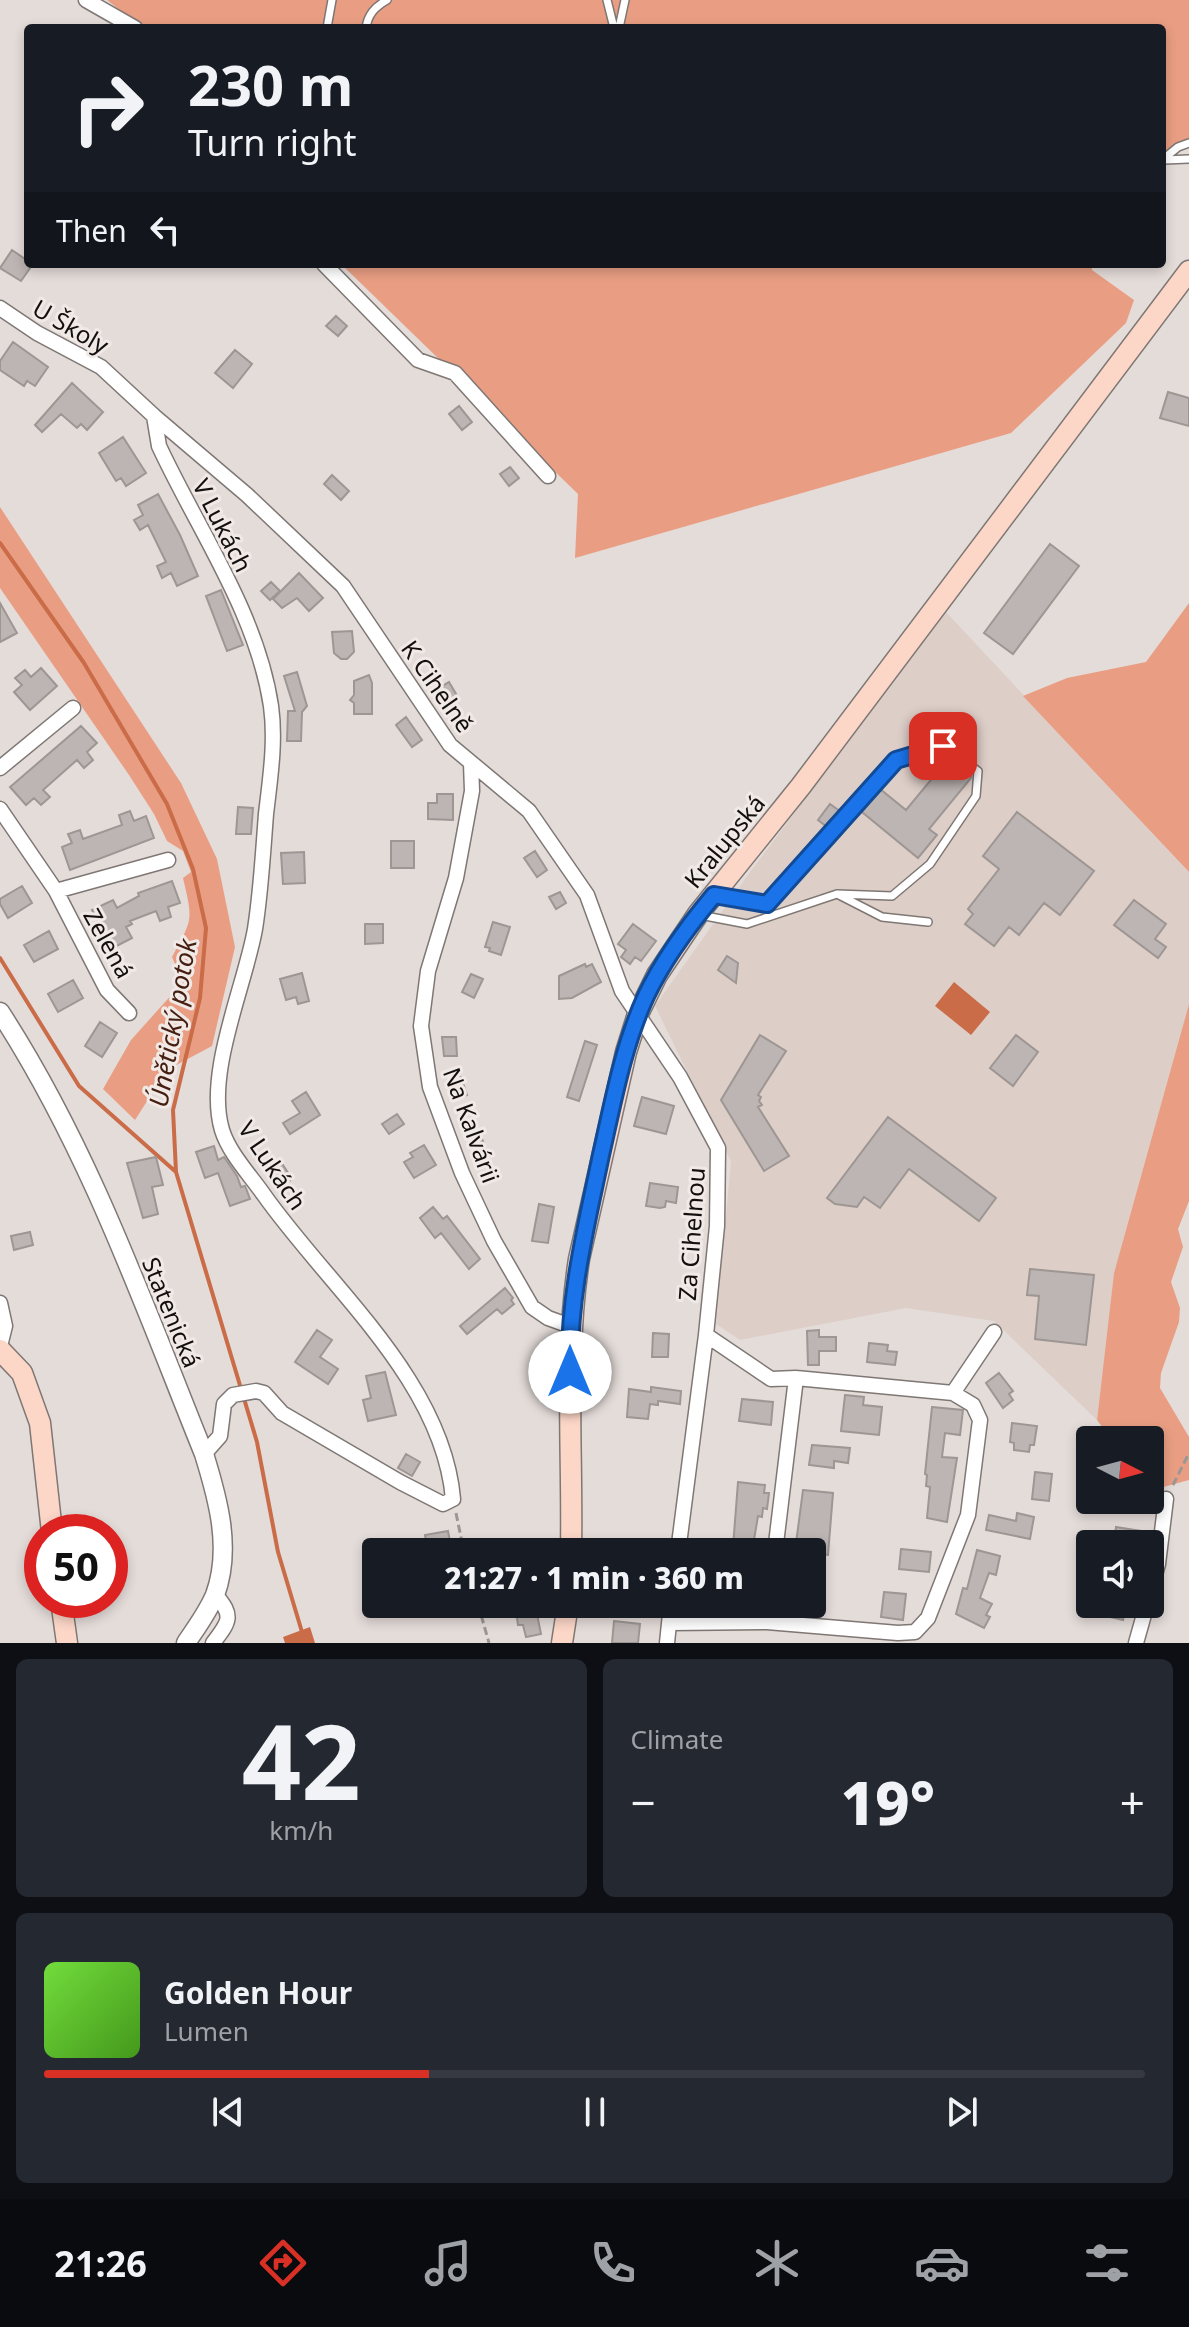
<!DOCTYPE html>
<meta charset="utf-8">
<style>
:root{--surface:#171b24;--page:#242831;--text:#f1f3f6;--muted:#9ea1a6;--line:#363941;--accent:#d93025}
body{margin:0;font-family:"Noto Sans",sans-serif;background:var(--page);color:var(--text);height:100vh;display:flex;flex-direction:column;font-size:30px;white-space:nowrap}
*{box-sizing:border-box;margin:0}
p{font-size:26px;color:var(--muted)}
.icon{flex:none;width:44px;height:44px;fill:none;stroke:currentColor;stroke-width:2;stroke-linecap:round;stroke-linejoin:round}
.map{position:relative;height:1643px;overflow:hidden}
.sheet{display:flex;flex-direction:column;gap:16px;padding:16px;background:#0d0f14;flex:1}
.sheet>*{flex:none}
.banner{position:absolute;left:24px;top:24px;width:1142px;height:244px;border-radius:8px;box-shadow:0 4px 12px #0003;background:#171b24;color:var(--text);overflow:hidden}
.needle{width:52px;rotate:96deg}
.controls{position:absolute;left:1076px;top:1426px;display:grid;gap:16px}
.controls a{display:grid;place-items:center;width:88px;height:88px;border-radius:8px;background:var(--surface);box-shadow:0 4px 12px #0003;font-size:40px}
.speed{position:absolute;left:24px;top:1514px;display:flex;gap:16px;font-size:40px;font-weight:700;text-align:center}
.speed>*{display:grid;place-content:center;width:104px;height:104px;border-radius:50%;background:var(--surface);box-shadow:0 4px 12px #0003;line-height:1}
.speed .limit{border:12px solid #d22;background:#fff;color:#111}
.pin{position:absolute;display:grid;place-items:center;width:68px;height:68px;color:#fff;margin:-34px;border-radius:16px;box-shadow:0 4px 12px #0006}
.me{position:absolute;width:88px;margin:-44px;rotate:0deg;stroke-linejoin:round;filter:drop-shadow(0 0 6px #0008)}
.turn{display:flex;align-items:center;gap:28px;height:168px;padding:0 32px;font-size:36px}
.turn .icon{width:104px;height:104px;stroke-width:2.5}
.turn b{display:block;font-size:56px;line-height:68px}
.then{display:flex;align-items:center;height:76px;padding:0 32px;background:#0003;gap:16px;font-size:30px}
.big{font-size:60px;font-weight:800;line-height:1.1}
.sheet .widget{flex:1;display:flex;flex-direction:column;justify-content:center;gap:12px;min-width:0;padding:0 28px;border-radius:12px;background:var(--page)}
.sheet .dial{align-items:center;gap:0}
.dial b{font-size:104px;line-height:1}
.song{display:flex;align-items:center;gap:24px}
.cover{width:96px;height:96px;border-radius:12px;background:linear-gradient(135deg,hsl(100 70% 55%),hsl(100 70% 35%))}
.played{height:8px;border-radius:4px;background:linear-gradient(90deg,var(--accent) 35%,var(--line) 35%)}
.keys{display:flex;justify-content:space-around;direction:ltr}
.heat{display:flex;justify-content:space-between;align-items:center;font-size:44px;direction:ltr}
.sheet .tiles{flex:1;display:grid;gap:16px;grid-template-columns:1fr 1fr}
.widget:last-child{grid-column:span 2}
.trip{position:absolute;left:362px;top:1538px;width:464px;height:80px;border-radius:8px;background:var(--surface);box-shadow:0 4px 12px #0003;font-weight:800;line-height:80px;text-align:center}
.tab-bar{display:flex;height:128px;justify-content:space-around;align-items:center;background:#090b0e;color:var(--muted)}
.tab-bar .icon{width:56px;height:56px}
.tab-bar .current{color:var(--accent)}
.tab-bar b{font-size:36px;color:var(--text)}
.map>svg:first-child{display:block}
</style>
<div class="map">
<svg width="1189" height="1643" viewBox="0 0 1189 1643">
<rect width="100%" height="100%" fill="#e4dcd9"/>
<path fill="#decec8" d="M946,612L1189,872V1004L1114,1273L1097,1420L994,1321L906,1308L740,1340L716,1324L731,1161L655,1006L750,872Z"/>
<path fill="#e99e83" d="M107,0H1189V140L1162,161V28H132L131,19Z
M341,264H1092V270L1134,300L1126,323L1011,433L575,558L578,494Z
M0,507L181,783L217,859L235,947L212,1046L167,1070L135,1120L103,1089L131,1040L183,982L172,957C193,918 193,921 183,878L191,872L183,851L167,841L154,814L129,775L0,588Z
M1189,603V872L1023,696L1067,678L1146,662Z
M1189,1004V1201L1178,1229L1183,1247L1171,1282L1180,1308L1179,1322L1161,1373L1160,1388L1189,1437V1480L1156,1489L1152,1426L1145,1440H1112L1097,1420L1114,1273Z"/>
<path fill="#ca6c48" d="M954,982L990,1012L971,1035L935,1006Z
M310,1627L315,1643H285L283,1637Z"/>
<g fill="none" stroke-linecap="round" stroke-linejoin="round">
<path stroke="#ca6c48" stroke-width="4" d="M0,543L84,663L167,804L193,869L206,928L200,998L173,1110L176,1172L257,1442L278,1552L302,1632
M0,958L79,1086L176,1172"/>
</g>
<path fill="#bdb5b3" stroke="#9d9693" stroke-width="2" d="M12,250L28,261V264H33L21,281L0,268Z
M336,316L347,326L338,336L326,326Z
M13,342L48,367L35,386L27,381L24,386L0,370V361Z
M235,350L252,364L233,388L215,373Z
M72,383L103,412L87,430L81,424L77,428L61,414L42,432L35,425Z
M1168,392L1189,398V426L1160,418Z
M459,406L472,422L462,430L449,414Z
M123,437L146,473L126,486L121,478L116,481L99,453Z
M510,467L519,478L509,486L500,474Z
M332,475L349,491L341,500L324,484Z
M158,494L180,535L198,576L177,586L171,573L162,578L157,566L166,562L148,525L140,530L134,520L143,515L138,505Z
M1050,544L1079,566L1013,654L984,633Z
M299,573L323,598L309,611L297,598L282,608L273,599Z
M271,582L280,591L270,600L261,591Z
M221,590L243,645L227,651L206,596Z
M0,603L17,633L0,642Z
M352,631L354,652L347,659H341L334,653L332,632Z
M41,668L57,686L30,710L14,692L22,685L15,678L25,670L31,677Z
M297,672L307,706L302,712L301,741H287L288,711H295L284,676Z
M369,675L372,683V714H354V703L350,700L354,695V681Z
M449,682L459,699L446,707L436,690Z
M406,717L422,740L412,747L396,725Z
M81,726L97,743L87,752L93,760L84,768L77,760L69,767L43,790L50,797L41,805L34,798L26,805L10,787Z
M949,758L971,775V778L929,829L937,835L918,858L862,812L880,789L906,810Z
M437,794H453V820L428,819V803H437Z
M830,804L841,812L827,827L818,820Z
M238,807L253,808L251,834H236Z
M130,811L134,821L146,816L154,838L70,870L62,847L72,843L68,834L80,830L83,839L122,825L119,815Z
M1017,812L1094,871L1060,915L1044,903L1019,935L1009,927L994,946L965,924L973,914L968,909L999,869L983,856Z
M391,841H414V868H391Z
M535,851L547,870L537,877L524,858Z
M304,852L305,883L283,884L281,853Z
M172,881L180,903L168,907L171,917L160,921L156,911L130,921L132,924L126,927L132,938L111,949L92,910L113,900L117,908L139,896L138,893Z
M22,886L32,903L8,918L0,904V899Z
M560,892L566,903L556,909L549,897Z
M1134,900L1166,924L1155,939L1166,947L1158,958L1114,925Z
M493,922L510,927L501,955L489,951L490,948L485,947Z
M365,924H383V943L365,944Z
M633,924L656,941L641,961L635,957L630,964L621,957L626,950L618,944Z
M49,931L58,949L34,962L24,945Z
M727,956L738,963L736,983L718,970Z
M585,964L586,967L592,964L601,982L572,998L559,999V976Z
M302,973L309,1001L298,1004L296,997L286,1000L280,979Z
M471,974L483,979L474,998L462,992Z
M73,980L83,998L58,1012L48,994Z
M100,1022L117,1033L102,1057L85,1046Z
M760,1035L786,1051L758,1095L761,1097L759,1101L762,1105L758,1107L789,1156L764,1171L721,1100Z
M1016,1035L1038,1052L1013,1086L990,1068Z
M442,1037H456L457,1056H444Z
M585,1041L597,1045L579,1101L567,1097Z
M461,1077L467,1095L454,1099L448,1081Z
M306,1092L320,1115L290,1134L283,1123L300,1113L292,1101Z
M642,1097L674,1106L666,1134L634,1126Z
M397,1114L404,1124L389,1134L382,1124Z
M888,1117L996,1198L979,1221L909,1169L880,1208L864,1197L857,1207L835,1204L827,1198Z
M479,1131L488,1154L477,1157L469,1135Z
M424,1145L436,1165L414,1178L404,1162L413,1157L410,1153Z
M214,1146L218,1160L224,1157L237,1176L241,1187L245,1186L250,1199L230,1206L218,1173L205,1178L196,1152Z
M156,1157L163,1185L152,1187L158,1214L143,1218L127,1163Z
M281,1162L292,1179L281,1187L269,1170Z
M650,1183L678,1187L676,1203L666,1201L665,1207L660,1208L646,1206Z
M539,1204L554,1207L548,1243L532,1241Z
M433,1207L443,1219L447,1216L480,1259L469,1269L441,1233L435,1238L420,1218Z
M30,1232L33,1245L14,1250L11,1236Z
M1030,1269L1094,1275L1086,1345L1035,1339L1039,1296L1027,1295Z
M505,1288L513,1298L511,1300L514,1304L502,1314L497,1309L467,1334L460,1326Z
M317,1330L332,1340L320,1357L338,1369L328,1384L295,1362Z
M819,1330V1337H836V1351H819V1365H808L807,1331Z
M653,1333L669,1334L668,1357H652Z
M869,1343L888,1345L887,1351L897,1352L895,1365L867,1362Z
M385,1372L396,1415L368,1421L363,1400L371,1398L366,1376Z
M999,1373L1013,1391L1009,1394L1013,1400L1003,1408L986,1383Z
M651,1387L681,1391L680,1404L658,1401V1405L650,1404L648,1419L627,1417L629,1389L651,1392Z
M845,1395L864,1397L863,1405L882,1407L879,1435L841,1431Z
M742,1399L773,1402L771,1425L739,1421Z
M932,1407L963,1410L960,1435L945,1433L942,1457L957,1458L947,1522L927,1518L930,1487L926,1486L927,1475L925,1474Z
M1012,1423L1037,1426L1034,1445H1030L1029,1452L1014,1450V1443L1010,1442Z
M812,1445L850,1448L848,1463L834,1461V1468L809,1465Z
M406,1454L420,1462L412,1476L398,1468Z
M1035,1472L1052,1474L1049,1501L1032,1499Z
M738,1482L765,1485L764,1493H769L767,1509L763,1508L762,1517L758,1516L754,1540H759L757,1552H735V1547H733Z
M803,1490L833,1493L828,1555L795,1551Z
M1017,1513L1034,1517L1030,1539L986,1530L989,1515L1016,1521Z
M1116,1527L1142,1531L1140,1544H1114Z
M448,1531L452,1552H428L425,1535Z
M901,1549L931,1552L929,1572L899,1569Z
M977,1550L1000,1556L996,1575L989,1573L980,1598L992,1604L986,1615L990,1617L984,1628L956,1614L963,1588L967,1589Z
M884,1592L906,1594L903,1620L881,1617Z
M515,1604H535L541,1634L526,1637L523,1625H518Z
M1100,1604H1127L1123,1620L1098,1614Z
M614,1621L640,1624L638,1643H612Z"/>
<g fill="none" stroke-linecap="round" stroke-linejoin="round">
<defs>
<path id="service" d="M607,0L614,28
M327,28L332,0
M366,28C368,14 375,7 387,0
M619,28L625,0
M1162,160L1178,147L1189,143
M1164,160L1189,159
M716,895L767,904L896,760L943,746L978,771L976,796L930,864L892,896L837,894
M700,915L747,924L837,894L882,917L928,922"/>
<path id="minor" d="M86,0L135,28
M324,264L418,360L455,373L548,476
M0,308L37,333L101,367L154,416L247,495L343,586L450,745L529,811L587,895L622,991L680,1077L718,1148L717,1226L706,1335L678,1552
M154,416L159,446C198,530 257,613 271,706C276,742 270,779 266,814C263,852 261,891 255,929C245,986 205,1073 222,1130C229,1153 250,1175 264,1195C329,1287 443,1381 453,1499L443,1504L400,1482L282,1413L264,1393L256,1391L233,1395L224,1404L220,1436L204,1454
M471,763L472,791L456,878L428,971L421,1026L430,1087L462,1173L494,1241L532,1307L548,1318L570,1326
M0,768L73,708
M0,809L56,891L107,990L129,1013
M56,891L168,860
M0,1303L5,1326L0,1346
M953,1393L994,1332
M775,1552L796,1378
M1150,1593L1158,1564L1166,1499
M669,1623L767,1622L898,1633L915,1632L928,1618L968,1515L980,1420L973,1405L953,1393L796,1378L771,1379L706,1335
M213,1643C230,1621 234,1616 215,1594
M667,1643L671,1604
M1136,1643L1147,1604"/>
<path id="tertiary" d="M0,1012C89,1149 143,1303 204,1454C218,1499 232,1549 215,1595C208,1612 196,1628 186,1643"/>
<path id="secondary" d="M0,1350L22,1373L40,1423L52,1532
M571,1552C573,1454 564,1356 579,1259L626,1052L638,1014L657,975L698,914L801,786L1189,271
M61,1600L67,1643
M562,1643L568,1604"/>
</defs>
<use href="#service" stroke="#7e7774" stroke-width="10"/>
<use href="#minor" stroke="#7e7774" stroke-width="17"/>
<use href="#tertiary" stroke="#7e7774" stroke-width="21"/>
<use href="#secondary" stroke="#7e7774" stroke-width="23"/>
<path stroke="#9c9694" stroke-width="3" stroke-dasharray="8 4" stroke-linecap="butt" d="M1173,1485L1189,1453
M456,1513L464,1552
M478,1604L489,1643"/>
<use href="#service" stroke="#fff" stroke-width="7"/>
<use href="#minor" stroke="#fff" stroke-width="14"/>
<use href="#tertiary" stroke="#fff" stroke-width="18"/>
<use href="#secondary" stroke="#fcd7c8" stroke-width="20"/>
</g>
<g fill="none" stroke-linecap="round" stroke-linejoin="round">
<defs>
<path id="route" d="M570,1372C568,1298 586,1227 601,1155C613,1102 623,1046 646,996C663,960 689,925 714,895L767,904L896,760L943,746"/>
</defs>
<use href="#route" stroke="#114b97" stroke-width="20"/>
<use href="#route" stroke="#1a73e8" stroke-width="14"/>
</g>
<g text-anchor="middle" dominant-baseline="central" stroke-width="6" stroke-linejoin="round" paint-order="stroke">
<g font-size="24" fill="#120f0e" stroke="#f1e9e6">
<text transform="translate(71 326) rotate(30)">U Školy</text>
<text transform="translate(223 525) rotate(63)">V Lukách</text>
<text transform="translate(438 686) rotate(55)">K Cihelně</text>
<text transform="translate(724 841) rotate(-51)">Kralupská</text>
<text transform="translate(109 943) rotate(61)">Zelená</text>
<text transform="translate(472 1125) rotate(70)">Na Kalvárii</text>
<text transform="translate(273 1165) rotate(56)">V Lukách</text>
<text transform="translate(691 1234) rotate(-86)">Za Cihelnou</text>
<text transform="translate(172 1312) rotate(68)">Statenická</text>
</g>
<g font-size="26" font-style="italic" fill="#441e10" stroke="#f1e9e6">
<text transform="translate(172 1023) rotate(-80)">Únětický potok</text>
</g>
</g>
</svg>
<div class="controls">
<a><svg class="needle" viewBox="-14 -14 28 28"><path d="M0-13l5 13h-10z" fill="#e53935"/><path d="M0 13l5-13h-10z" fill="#9ea1a6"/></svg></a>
<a><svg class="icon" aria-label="sound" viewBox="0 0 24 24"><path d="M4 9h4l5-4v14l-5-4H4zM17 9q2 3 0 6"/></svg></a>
</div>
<div class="speed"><div class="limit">50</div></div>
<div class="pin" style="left:943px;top:746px;background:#d93025"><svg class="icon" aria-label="arrive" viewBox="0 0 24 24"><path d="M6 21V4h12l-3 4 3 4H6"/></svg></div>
<svg class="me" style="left:570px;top:1372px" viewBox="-20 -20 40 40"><circle r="19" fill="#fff"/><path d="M0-13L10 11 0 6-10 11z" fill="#1a73e8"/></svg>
<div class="trip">21:27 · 1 min · 360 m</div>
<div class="banner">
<div class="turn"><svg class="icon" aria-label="right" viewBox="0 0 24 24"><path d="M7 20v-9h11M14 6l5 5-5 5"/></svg><div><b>230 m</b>Turn right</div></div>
<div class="then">Then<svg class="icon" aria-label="left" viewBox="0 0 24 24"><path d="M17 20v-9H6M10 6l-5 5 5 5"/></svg></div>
</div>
</div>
<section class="sheet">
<div class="tiles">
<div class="widget dial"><b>42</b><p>km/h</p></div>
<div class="widget"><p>Climate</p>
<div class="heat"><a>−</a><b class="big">19°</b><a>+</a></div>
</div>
<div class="widget">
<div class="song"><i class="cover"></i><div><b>Golden Hour</b><p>Lumen</p></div></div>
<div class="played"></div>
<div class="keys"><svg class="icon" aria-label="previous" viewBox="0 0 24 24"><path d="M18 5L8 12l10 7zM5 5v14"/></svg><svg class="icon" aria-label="pause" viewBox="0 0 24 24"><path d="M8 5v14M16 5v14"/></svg><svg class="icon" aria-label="next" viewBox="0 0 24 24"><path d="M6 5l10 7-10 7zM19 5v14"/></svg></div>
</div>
</div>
</section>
<nav class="tab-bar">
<b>21:26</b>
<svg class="icon current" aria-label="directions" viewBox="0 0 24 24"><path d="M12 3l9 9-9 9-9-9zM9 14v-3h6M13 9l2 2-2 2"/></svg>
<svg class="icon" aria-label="music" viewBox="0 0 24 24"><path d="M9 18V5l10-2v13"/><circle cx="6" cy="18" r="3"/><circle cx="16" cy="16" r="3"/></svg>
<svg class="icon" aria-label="phone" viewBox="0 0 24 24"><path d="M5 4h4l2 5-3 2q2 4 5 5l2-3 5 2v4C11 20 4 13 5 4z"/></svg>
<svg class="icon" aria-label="climate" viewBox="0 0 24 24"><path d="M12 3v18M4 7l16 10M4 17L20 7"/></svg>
<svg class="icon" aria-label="car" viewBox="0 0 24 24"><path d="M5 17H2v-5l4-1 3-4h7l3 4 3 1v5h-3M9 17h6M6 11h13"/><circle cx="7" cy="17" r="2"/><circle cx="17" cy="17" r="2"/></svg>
<svg class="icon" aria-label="filters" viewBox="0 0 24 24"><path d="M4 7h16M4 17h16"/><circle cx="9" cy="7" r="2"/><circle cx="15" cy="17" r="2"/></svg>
</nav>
